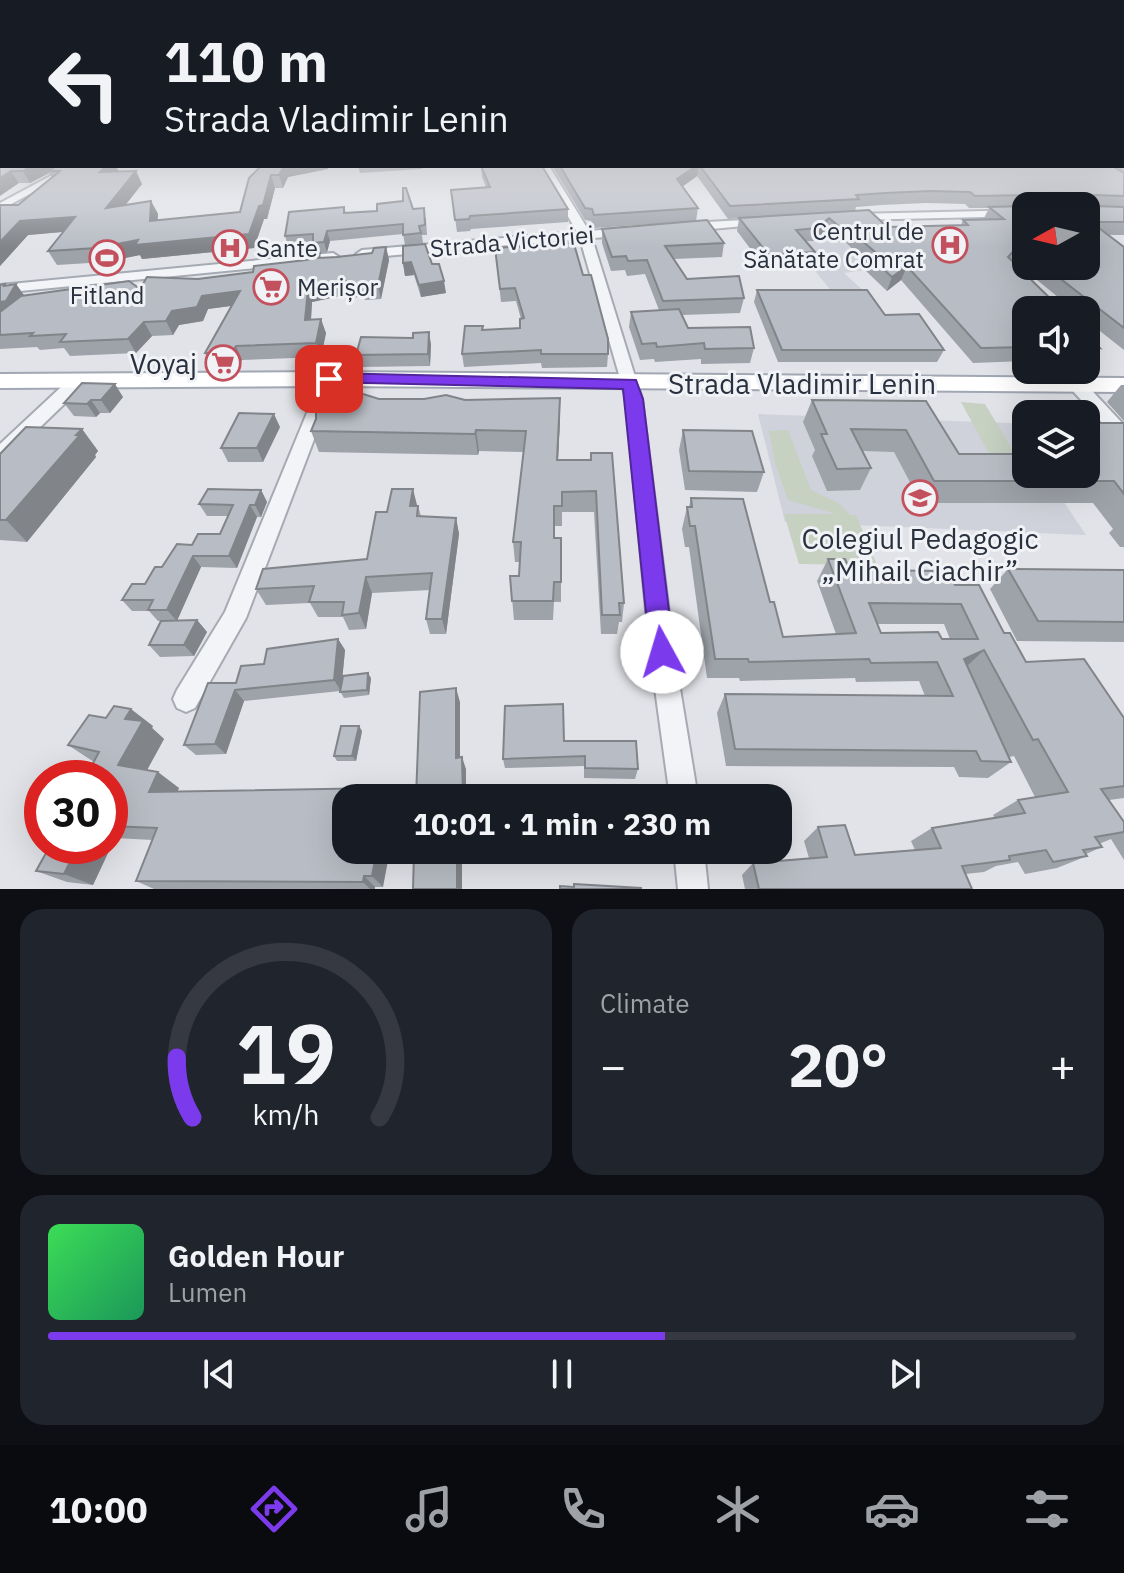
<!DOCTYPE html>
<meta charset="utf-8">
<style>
:root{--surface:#171b24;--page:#20242c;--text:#f1f3f6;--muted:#9ea1a6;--line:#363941;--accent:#7c3aed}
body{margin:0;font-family:"IBM Plex Sans",sans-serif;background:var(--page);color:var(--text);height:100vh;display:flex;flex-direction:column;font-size:30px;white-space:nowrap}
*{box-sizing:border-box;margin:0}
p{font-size:26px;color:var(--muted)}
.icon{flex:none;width:44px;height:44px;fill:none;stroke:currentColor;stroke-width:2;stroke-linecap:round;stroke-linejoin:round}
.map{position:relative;height:889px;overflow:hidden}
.side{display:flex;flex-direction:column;gap:20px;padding:20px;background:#0d0f14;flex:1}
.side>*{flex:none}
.top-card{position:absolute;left:0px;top:0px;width:1124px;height:168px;box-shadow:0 8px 32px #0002;background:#171b24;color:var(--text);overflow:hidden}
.needle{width:52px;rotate:262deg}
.fabs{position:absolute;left:1012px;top:192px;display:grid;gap:16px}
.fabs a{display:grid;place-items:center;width:88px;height:88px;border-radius:16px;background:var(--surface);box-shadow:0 8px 32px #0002;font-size:40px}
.speed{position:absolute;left:24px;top:760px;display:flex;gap:16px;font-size:40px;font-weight:700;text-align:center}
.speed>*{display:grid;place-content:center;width:104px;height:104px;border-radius:50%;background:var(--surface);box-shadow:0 8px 32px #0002;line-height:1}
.speed .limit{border:12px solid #d22;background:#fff;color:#111}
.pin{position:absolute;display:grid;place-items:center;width:68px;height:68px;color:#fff;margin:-34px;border-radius:16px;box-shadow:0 4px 12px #0006}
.me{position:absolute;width:88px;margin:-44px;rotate:354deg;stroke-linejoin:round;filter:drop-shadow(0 0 6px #0008)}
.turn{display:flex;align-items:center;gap:28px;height:168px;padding:0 32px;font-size:36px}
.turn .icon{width:104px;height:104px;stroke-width:2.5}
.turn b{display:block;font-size:56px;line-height:68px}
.big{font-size:60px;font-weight:700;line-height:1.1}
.side .card{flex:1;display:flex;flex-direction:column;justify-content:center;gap:12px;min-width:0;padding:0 28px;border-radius:24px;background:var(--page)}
.side .dial{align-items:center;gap:0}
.dial svg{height:208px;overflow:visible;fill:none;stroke:var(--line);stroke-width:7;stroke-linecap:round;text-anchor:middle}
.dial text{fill:var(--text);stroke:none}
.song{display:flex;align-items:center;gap:24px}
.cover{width:96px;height:96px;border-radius:12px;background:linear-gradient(135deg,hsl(130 70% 55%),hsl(150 70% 35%))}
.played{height:8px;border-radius:4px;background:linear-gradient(90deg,var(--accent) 60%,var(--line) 60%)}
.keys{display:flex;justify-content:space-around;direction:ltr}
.heat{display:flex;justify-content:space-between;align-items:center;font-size:44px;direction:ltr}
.side .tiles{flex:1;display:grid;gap:20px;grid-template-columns:1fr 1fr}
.card:last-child{grid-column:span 2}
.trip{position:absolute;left:332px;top:784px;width:460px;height:80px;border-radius:24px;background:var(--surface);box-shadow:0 8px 32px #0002;font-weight:700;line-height:80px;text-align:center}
.tabs{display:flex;height:128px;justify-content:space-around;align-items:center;background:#090b0e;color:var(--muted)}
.tabs .icon{width:56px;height:56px}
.tabs .current{color:var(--accent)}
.tabs b{font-size:36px;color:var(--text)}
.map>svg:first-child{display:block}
</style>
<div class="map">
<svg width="1124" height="889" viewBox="0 0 1124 889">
<rect width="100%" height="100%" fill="#e1e3e8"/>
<path fill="#cfd2da" d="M832,230L872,269L844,273L866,293H833L786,235Z
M758,414L1011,423L1026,445V474H1045L1086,535L785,522Z"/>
<path fill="#c6d1c2" d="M961,402L985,404L1018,459L991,457Z
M788,430L811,490L840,504L850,515H856L877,565L799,564L784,514H836L788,500L775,463L769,431Z"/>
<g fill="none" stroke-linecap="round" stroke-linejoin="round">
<defs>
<path id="minor" d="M69,166H82L0,210V203Z
M539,166H549L589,231L624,228L630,232L624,236L592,238L642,399L674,652L698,798H670L650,652L626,399L580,239L362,258L356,254L362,250L577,232Z
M1026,210V216L853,220L847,217L853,214Z
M763,219L769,222L767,224L689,231L683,227L689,223Z
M333,253L339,257L337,260L0,293V285Z
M80,374L86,375L88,379L86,383L6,460L0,462V444L74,375Z
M329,374L337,379L246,618L195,708L186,712L177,708L173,699L177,690L225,612L321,379Z
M1076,379L1082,380L1124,425V442L1118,440L1070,388L1068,384Z
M674,850H704L708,889H678Z"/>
<path id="major" d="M329,372L1124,378V392L329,386L0,388V374Z"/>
</defs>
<use href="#minor" stroke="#a6aab2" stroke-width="4"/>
<use href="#major" stroke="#a1a7b3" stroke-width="4"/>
<use href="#minor" fill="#f3f4f7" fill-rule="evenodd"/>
<use href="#major" fill="#fff" fill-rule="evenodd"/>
</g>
<path fill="#9ea2a9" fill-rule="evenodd" d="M1122,124H1124V235H1108L1124,247V350L1086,320V310H1074L1011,259L1026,310V361L973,363L901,280L887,291L866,271L869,265L844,241L837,242L825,231L813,241H806L815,252L811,266L772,268L764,267L737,231L739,218L869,210L887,227L961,225L963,220H983L989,208H969L965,204L926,203L881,205L856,207L855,211L728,219L697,176L682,187L698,208L696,221L724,243L722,257L674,259L687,279L744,298L740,313L682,315L688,328L754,348L750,363L701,364V359L655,362L654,359L640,360L629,327L631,312L659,310L645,274L627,276L625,270L611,271L602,243V229L684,222L594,228L591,221L585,220L552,166H1122ZM1026,206L1086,266H1026Z
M0,156L119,172L142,184L125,205L151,201L158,214L157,220L240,212L249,178L328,169L288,177L283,188H275L267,219H264L254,248L142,259L140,255L105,262L57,265L48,251L63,232L28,235L0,266V205H18L52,178L49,173L30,183H19Z
M358,166H422V169L360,173Z
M481,166L568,209V222L471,229L470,231L457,232L451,190L486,187L482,177Z
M344,207L346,213L413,209L426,218L427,235H422L423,243L405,245L403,234L330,241L327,252L316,253L313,244L288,246L285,236Z
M386,247L389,260L381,299L365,300L364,296L351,298L350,294L312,302L311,320L326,333L321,357L242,360L238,367H212L205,353L231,306L208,309L203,321L179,325L173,335L152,336L136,353L70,356L64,348L40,350L37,347L0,349V285L6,286L16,284L24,295L140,289L253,272L306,260L320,253L321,258L372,253Z
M495,248L583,275L608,354L607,367L542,368L541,363L464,367L462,354L520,328L521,319L516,301L501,302Z
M403,263L432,264L446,293L421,297L414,275L405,276Z
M757,290L885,315L944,350L937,362H778L754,302Z
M1086,334L1100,348L1090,363L1086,362Z
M413,338L431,344L430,366L359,367L356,355Z
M82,383L123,397L110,413H100L96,417L74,416L64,403Z
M1121,385H1124V421L1107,402Z
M379,399L465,400L560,419L558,460H591L624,603L622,622H619L617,634H601L594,512H562V526H555V538H561V602H554L553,620H514L510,576H519L520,562H515L513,542L524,452L479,451L478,455L319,452L311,431Z
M812,400L926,401L959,454L1086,474L1124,423V547H1120L1109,533L1113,529L1093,503H921L894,452L863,451L871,468L860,490L827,491L812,456L815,450L803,422Z
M280,427L263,462H228L221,448Z
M82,429L98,451L95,455L96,457L27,542L0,540V454Z
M683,430L764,472L757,492L685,490L679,450Z
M261,490L267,502L261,517H257L237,568L201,567L177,620H197L207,632L194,656L160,657L149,645L160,621H158L149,611H132L122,600L145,584L162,567L192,545L220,534L228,516H207L199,504Z
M691,498L770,602L783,637L836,634L817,581L828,559L850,570L955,585L1004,633L1026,662L1124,718V798L1109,800L1124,822V860L1111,839L1099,844L1102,847L1086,854L1087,856L1057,868L1025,874L1018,862L996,866L984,872L965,874L971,889H745L742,875L753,863L809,858L804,841L818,827L855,855L915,850L911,841L932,828L995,818L993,815L1018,800L1035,797L1014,756L1009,757L1011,762L988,778L959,777L954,767L726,766L717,713L725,694L925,696L919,681L856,682L855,678L740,681L739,678H707L689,547H685L682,529L687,507H689ZM877,624H944L950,639L881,633Z
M418,506L421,516L456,518L459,534L446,634H430L426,619L430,590L372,593L366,629L349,630L343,617H318L310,603L266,605L256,589L367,559L387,512Z
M1008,569L1124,570V642L1017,641L990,589Z
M338,639L345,650L342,681L371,678L369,695L344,698L340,691L244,701L226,754L196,755L184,745L236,683L264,664Z
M153,726L152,728L164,739L147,770L179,788L177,792L380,788L383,887H375V889H154L136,881L153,840L115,838L93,885L67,882L36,871L110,846V778L94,762L68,745Z
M362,731L356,761H337L334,756Z
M564,741L638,769L635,779L584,778V766L505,768L503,759Z"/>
<path fill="#818489" d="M32,166H63L48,171L49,173L30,183L23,171Z
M100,166H116L119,172H100Z
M284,166H329L328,169L288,177L283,188L279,175Z
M696,166H698L697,176L676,191L677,179Z
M11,171L19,183L0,196V178Z
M136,171L142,184L113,221L106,208Z
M271,175L275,188L267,219H264L254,248L142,259L140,255L105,262L97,248L138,240L140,244L259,206Z
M151,201L158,214L157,234L150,221Z
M75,217L83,230L28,235L0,266V242L20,221Z
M829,218L825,231L813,241L817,228Z
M327,231L330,241L327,252L324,242Z
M386,247L389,260L381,299L378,286Z
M411,262L414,275L405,276L403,263Z
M907,266L901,280L887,291L892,277Z
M346,281L363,282L362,286L364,296L351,298L350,294L312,302L310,334L305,320L308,289Z
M444,281L446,293L421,297L419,285Z
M5,284L11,293L16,284L27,300L0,319V302Z
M240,291L245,304L208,309L203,321L179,325L173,335L166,321L172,311L202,296Z
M321,319L326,333L321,357L316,343Z
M144,322L152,336L136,353L128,339Z
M429,332L431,344L430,366L428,354Z
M236,346L242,360L238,367L231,353Z
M115,384L123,397L110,413L101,400Z
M560,398V419L557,480V460Z
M91,400L100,413L96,417L87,404Z
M274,414L280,427L263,462L257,448Z
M82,429L98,451L95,455L96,457L27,542L6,520Z
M476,430L479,451L478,455L475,434Z
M413,489L417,505L414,523L410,506Z
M261,490L267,502L261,517L255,505Z
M250,505L257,517L237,568L229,556Z
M456,518L459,534L446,634L442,619Z
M193,556L201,567L177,621L167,610Z
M366,577L372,593L366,629L359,613Z
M197,620L207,632L194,656L184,645Z
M338,639L345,650L341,691L334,680Z
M984,650L964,669V659Z
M368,673L371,678L369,695L367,690Z
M456,688L460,702V770L456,758Z
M235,690L244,701L226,754L215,744Z
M131,709L153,726L152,728L164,739L141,781L118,765L125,719Z
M359,726L362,731L356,761L352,756Z
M462,757L466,769V798L463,797Z
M158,772L179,788L171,807L149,792Z
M380,788L387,798H379Z
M110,835L115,838L93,885L64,874L78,846H110Z
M377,850H390L383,887L372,876Z
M457,850H462V889H457Z
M364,876L375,887V889H370L363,882Z"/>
<path fill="#b8bcc4" stroke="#818489" stroke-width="2" fill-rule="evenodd" d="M1122,124H1124V160L1122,159Z
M2,155V166H32L23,171H11L0,178V156Z
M57,166H106L100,172L136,171L106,208L151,201L150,221L240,212L249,178L261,166H284L279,175H271L263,205L259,206L249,234L135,245L138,240L97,248L48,251L75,217L20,221L0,242V205H18L60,171H48Z
M481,166H542L568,209L470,216L469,219L455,220L451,190L490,187Z
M560,166H696L677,179L698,208L594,215L592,209L585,208Z
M700,166H1112L1124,173V196L1094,195L1090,198L1092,206L1124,207V222H1091L1124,247V328L1044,266H1086V206H1026V252L1018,246L1008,257L1062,310H1026V347L981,348L907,266L892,277L871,258L881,257L848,229H842L829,218L817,228L796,230L815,252L776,255L768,254L739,218L869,210L887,227L968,225L963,220L1004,219L989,207L1035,206L1036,198L1033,195L975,196L970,192L931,191L885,193L856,195L859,199L730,206Z
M403,188H406L413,209L424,208L425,225L419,226L421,233L403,235V224L327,231L324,242L313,243V234L285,236L289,212L344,207V213L377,211V204L403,201Z
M707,220L724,243L665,246L687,279L739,276L744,298L663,301L647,260L628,261L626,256L612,257L602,229Z
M570,243L574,244L583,275H591L608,339V354H541V350L462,354L465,326H483L482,330L520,328V319L524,318L515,288L500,289L495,248Z
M425,244L432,264H439L444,281L419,285L411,262L403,263V246Z
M386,247L378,286H362L363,282L347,285L346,281L308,289L305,320L321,319L316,343L236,346L231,353H205L240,291L202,296L197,307L172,311L166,321L144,322L128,339L60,342L66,334L30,336L33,333L0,335V312L21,296L129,281L140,289L147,277L198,279L253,272L254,266L306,260L311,259V254L320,253L318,258L337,257L372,253L374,248Z
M5,284L4,286L16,284L6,301L0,302V285Z
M757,290H867L885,315L919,314L944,350H782Z
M679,309L688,328L750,327L754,348L705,349L704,343L657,347L656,343L642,344L631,312Z
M429,332L428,354L356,355L361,337L413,338V333Z
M1086,334L1100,348L1086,346Z
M82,383L115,384L101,400H91L87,404L64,403Z
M363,394L379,399H424L446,395L465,400L560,398L557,460H591V453H612L624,603H619L620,615H602L596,491L562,492V506H554V538H561V582H554L553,601H512L510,576H519L521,542H513L526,431L476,430L475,434L311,431L316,419V407L324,399H343Z
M812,400L926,401L959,454H1026V474H1086V423H1124V494L1114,481H934L906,430L851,429L871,468L837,469L821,434H827Z
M239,413L274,414L257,448H221Z
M26,427L82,429L76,435H80L6,520H0V454Z
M683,430L752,431L764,472L689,471Z
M208,489L261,490L255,505H250L229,556H193L167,610H148L153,600H122L132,584H145L155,567H162L177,544L192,545L198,534H220L233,505L199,504Z
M392,489H413L410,506H418L417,516L456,518L442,619H426L432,573L366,577L359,613L342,615L344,602H309L314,586L256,589L263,569L367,559L376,512H387Z
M691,498L743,499L770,602H774L783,637L856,633L828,559H845L850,570L948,571L955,585H979L1004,633H1010L1026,662L1084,659L1124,718V786L1101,789L1124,822V832L1095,837L1102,847L1083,850L1087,856L1053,862L1046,850L1009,856L1010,860L962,866L972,889H759L753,863L827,857L818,827L845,825L855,855L941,848L932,828L1025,813L1018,800L1068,792L1038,739L1033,740L984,650L964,659L1011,762L981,761L976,751L735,749L725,694L953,696L937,662L871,663L869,659L749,662L748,659H715L695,526H690L687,507H692ZM869,603L961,604L978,639H942L938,632L881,633Z
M1008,569L1124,570V622L1038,621Z
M197,620L184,645H149L161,621Z
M338,639L334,680L235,690L215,744L184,745L208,683H236L241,666L264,664L267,649Z
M368,673L367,690L340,692L343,676Z
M456,688V758L462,757L463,797L416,798L420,692Z
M563,704L564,741H636L638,769L585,768V756L503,759L505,706Z
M114,706L131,709L125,719L143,721L118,765L158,772L149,792L380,788L379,798H346V850H377L372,876H364L363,882L136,881L157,828L110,826V778H85L99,752L68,745L89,715L106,718Z
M341,726H359L352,756H334Z
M50,846H78L64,874L36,871Z
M424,850H457V889H413L414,852Z
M574,884L641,888V889H560V886L574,887Z"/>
<linearGradient id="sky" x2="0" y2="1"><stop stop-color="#8ab2da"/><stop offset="0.5" stop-color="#f2f2f5"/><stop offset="1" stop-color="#f2f2f5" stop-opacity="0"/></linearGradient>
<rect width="1124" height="248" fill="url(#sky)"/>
<path fill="#7c3aed" stroke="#51269a" stroke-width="2" d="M329,373L636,380L643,399L674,652L671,660L662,663L654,660L650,652L623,389L323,382V375Z"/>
<defs>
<symbol id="hospital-ring" viewBox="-11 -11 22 22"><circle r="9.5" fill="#f0f2f6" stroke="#c3505d" stroke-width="1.5"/><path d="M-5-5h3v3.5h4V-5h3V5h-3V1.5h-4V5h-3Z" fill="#c3505d"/></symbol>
<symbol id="stadium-ring" viewBox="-11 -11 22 22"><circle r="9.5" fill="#f0f2f6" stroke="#c3505d" stroke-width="1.5"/><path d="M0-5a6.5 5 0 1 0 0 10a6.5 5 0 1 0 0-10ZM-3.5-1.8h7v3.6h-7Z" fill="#c3505d"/></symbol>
<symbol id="supermarket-ring" viewBox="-11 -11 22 22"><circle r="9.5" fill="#f0f2f6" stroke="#c3505d" stroke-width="1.5"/><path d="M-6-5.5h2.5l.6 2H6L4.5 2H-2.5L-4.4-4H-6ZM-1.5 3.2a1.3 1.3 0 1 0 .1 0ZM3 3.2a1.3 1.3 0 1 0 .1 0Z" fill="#c3505d"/></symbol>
<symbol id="university-ring" viewBox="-11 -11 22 22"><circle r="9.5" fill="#f0f2f6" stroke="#c3505d" stroke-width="1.5"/><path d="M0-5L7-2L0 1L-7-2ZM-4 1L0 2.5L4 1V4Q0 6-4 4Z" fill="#c3505d"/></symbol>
</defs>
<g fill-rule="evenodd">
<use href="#hospital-ring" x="930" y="225" width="40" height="40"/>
<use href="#hospital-ring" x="210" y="228" width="40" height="40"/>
<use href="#stadium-ring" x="87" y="238" width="40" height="40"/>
<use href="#supermarket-ring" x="251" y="267" width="40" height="40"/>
<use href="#supermarket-ring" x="203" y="343" width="40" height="40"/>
<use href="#university-ring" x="900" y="478" width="40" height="40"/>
</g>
<g text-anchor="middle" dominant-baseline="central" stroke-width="6" stroke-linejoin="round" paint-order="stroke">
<g font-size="24" fill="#2a313e" stroke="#f0f2f6" text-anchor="start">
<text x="924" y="231" text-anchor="end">Centrul de<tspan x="924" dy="28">Sănătate Comrat</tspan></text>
<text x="256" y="248">Sante</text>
<text x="297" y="287">Merișor</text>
<text x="107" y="295" text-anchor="middle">Fitland</text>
</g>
<g font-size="24" fill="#2a313e" stroke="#f0f2f6">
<text transform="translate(512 241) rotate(-5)">Strada Victoriei</text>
</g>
<g font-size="28" fill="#2a313e" stroke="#f0f2f6" text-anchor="end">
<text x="197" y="363">Voyaj</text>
<text x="920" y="538" text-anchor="middle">Colegiul Pedagogic<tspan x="920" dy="32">„Mihail Ciachir”</tspan></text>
</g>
<g font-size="28" fill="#2a313e" stroke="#f0f2f6">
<text x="802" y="383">Strada Vladimir Lenin</text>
</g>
</g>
</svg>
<div class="fabs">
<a><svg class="needle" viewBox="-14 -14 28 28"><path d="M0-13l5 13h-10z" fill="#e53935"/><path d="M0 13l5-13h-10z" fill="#9ea1a6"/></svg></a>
<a><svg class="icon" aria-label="sound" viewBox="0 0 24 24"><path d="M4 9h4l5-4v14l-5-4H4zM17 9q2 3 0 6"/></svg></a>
<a><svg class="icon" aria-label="layers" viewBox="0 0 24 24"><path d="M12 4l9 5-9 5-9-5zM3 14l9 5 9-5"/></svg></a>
</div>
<div class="speed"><div class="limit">30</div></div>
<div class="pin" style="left:329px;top:379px;background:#d93025"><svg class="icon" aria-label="arrive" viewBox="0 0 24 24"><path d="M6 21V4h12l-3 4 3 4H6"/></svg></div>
<svg class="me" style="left:662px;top:652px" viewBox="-20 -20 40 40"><circle r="19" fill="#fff"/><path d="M0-13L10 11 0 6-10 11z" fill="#7c3aed"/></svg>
<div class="trip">10:01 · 1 min · 230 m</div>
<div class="top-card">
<div class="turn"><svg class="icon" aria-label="left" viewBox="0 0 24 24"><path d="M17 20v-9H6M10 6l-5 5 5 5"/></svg><div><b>110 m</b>Strada Vladimir Lenin</div></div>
</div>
</div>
<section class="side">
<div class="tiles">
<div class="card dial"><svg viewBox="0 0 100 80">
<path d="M14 69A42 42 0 1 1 86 69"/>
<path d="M14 69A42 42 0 0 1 8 46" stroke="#7c3aed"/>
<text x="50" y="56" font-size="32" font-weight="700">19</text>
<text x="50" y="72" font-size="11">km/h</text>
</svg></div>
<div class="card"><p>Climate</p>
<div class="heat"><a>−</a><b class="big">20°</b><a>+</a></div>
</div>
<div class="card">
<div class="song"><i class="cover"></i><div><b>Golden Hour</b><p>Lumen</p></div></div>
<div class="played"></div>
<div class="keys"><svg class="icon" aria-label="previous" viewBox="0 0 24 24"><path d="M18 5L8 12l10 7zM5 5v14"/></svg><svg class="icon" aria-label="pause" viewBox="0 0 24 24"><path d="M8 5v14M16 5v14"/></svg><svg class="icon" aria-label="next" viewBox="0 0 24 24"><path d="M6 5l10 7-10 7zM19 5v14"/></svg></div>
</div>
</div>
</section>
<nav class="tabs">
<b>10:00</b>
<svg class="icon current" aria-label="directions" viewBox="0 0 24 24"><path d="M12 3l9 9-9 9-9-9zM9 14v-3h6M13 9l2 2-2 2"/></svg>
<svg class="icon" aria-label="music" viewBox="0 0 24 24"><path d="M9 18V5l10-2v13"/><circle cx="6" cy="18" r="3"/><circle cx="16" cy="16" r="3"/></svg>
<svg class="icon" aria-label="phone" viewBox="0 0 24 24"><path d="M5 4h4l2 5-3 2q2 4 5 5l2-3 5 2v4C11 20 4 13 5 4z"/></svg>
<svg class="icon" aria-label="climate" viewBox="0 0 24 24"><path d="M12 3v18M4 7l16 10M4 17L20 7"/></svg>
<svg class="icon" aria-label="car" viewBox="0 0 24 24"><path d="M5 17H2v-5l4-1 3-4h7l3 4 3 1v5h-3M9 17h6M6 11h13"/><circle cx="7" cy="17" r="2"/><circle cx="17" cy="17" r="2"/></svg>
<svg class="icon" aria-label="filters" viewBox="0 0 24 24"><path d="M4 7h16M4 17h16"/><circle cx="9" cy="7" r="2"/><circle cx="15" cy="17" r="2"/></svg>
</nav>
